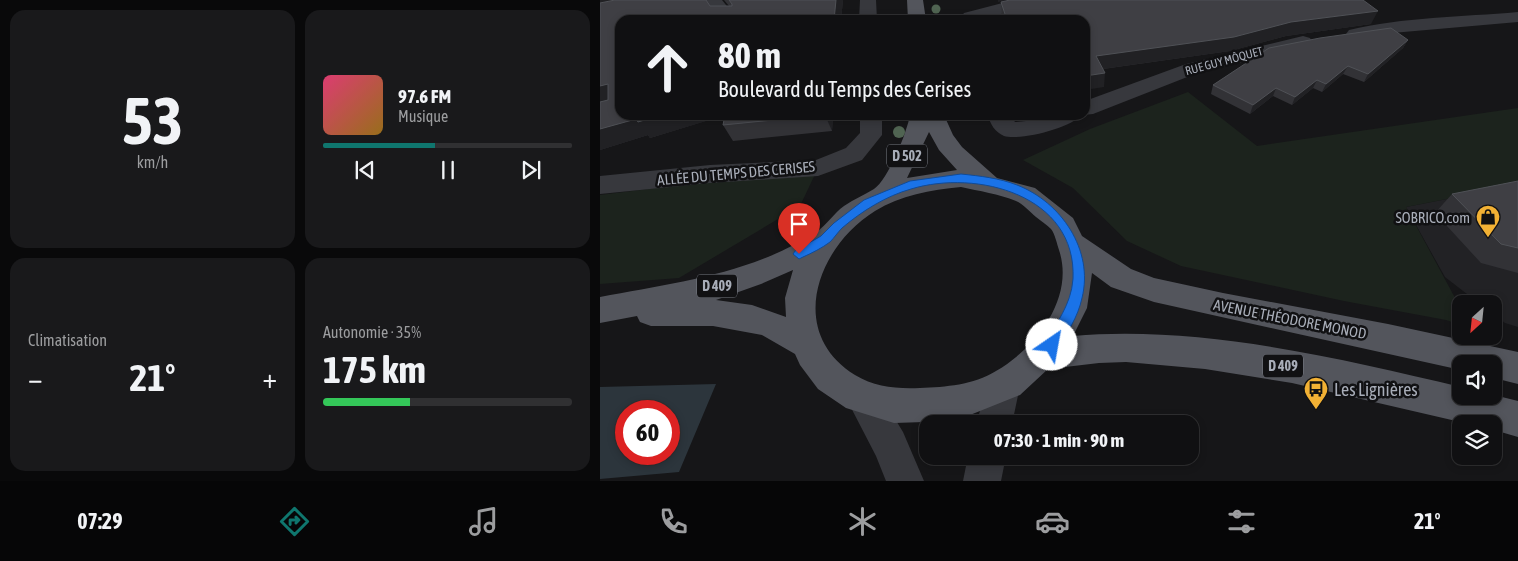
<!DOCTYPE html>
<html lang="fr">
<meta charset="utf-8">
<style>
:root{--surface:#101012;--page:#19191b;--text:#f1f3f6;--muted:#9c9d9f;--line:#303032;--accent:#0f766e}
body{margin:0;font-family:"Asap Condensed",sans-serif;background:var(--page);color:var(--text);height:100vh;display:flex;flex-direction:column;font-size:19px;white-space:nowrap}
*{box-sizing:border-box;margin:0}
p{font-size:16px;color:var(--muted)}
.icon{flex:none;width:28px;height:28px;fill:none;stroke:currentColor;stroke-width:2;stroke-linecap:round;stroke-linejoin:round}
.map{position:relative;flex:1;overflow:hidden}
.drawer{display:flex;flex-direction:column;gap:10px;padding:10px;background:#09090a;width:600px}
.drawer>*{flex:none}
.top-card{position:absolute;left:15px;top:15px;width:475px;height:105px;border-radius:15px;box-shadow:0 2px 8px #0003,0 0 0 1px var(--line);background:#101012;color:var(--text);overflow:hidden}
.needle{width:32px;rotate:207deg}
.tools{position:absolute;left:852px;top:295px;display:grid;gap:10px}
.tools a{display:grid;place-items:center;width:50px;height:50px;border-radius:10px;background:var(--surface);box-shadow:0 2px 8px #0003,0 0 0 1px var(--line);font-size:25px}
.speed{position:absolute;left:15px;top:400px;display:flex;gap:10px;font-size:25px;font-weight:700;text-align:center}
.speed>*{display:grid;place-content:center;width:65px;height:65px;border-radius:50%;background:var(--surface);box-shadow:0 2px 8px #0003,0 0 0 1px var(--line);line-height:1}
.speed .limit{border:8px solid #d22;background:#fff;color:#111}
.pin{position:absolute;display:grid;place-items:center;width:42px;height:42px;color:#fff;margin:-51px -21px;border-radius:50% 50% 50% 0;rotate:-45deg;box-shadow:0 0 5px #0007}
.pin .icon{rotate:45deg}
.me{position:absolute;width:55px;margin:-28px;rotate:33deg;stroke-linejoin:round;filter:drop-shadow(0 0 4px #0008)}
.turn{display:flex;align-items:center;gap:18px;height:105px;padding:0 20px;font-size:22px}
.turn .icon{width:65px;height:65px;stroke-width:2.5}
.turn b{display:block;font-size:35px;line-height:42px}
.big{font-size:38px;font-weight:700;line-height:1.1}
.drawer .tile{flex:1;display:flex;flex-direction:column;justify-content:center;gap:8px;min-width:0;padding:0 18px;border-radius:15px;background:var(--page)}
.drawer .dial{align-items:center;gap:0}
.dial b{font-size:65px;line-height:1}
.song{display:flex;align-items:center;gap:15px}
.cover{width:60px;height:60px;border-radius:8px;background:linear-gradient(135deg,hsl(340 70% 55%),hsl(40 70% 35%))}
.played{height:5px;border-radius:2px;background:linear-gradient(90deg,var(--accent) 45%,var(--line) 45%)}
.keys{display:flex;justify-content:space-around;direction:ltr}
.heat{display:flex;justify-content:space-between;align-items:center;font-size:28px;direction:ltr}
.charge{height:8px;border-radius:4px;background:linear-gradient(90deg,#34c759 35%,var(--line) 0)}
.drawer .tiles{flex:1;display:grid;gap:10px;grid-template-columns:repeat(2,1fr)}
.trip{position:absolute;left:319px;top:415px;width:280px;height:50px;border-radius:15px;background:var(--surface);box-shadow:0 2px 8px #0003,0 0 0 1px var(--line);font-weight:700;line-height:50px;text-align:center}
.menu{display:flex;height:80px;justify-content:space-around;align-items:center;background:#060607;color:var(--muted)}
.menu .icon{width:35px;height:35px}
.menu .selected{color:var(--accent)}
.menu b{font-size:22px;color:var(--text)}
main{display:flex;flex:1;min-height:0}
.map>svg:first-child{display:block}
</style>
<main>
<section class="drawer">
<div class="tiles">
<div class="tile dial"><b>53</b><p>km/h</p></div>
<div class="tile">
<div class="song"><i class="cover"></i><div><b>97.6 FM</b><p>Musique</p></div></div>
<div class="played"></div>
<div class="keys"><svg class="icon" aria-label="previous" viewBox="0 0 24 24"><path d="M18 5L8 12l10 7zM5 5v14"/></svg><svg class="icon" aria-label="pause" viewBox="0 0 24 24"><path d="M8 5v14M16 5v14"/></svg><svg class="icon" aria-label="next" viewBox="0 0 24 24"><path d="M6 5l10 7-10 7zM19 5v14"/></svg></div>
</div>
<div class="tile"><p>Climatisation</p>
<div class="heat"><a>−</a><b class="big">21°</b><a>+</a></div>
</div>
<div class="tile"><p>Autonomie · 35%</p><b class="big">175 km</b><div class="charge"></div></div>
</div>
</section>
<div class="map">
<svg width="918" height="481" viewBox="0 0 918 481">
<rect width="100%" height="100%" fill="#161618"/>
<path fill="#222225" d="M918,185V327L905,323L894,314V304H880L845,277L806,207Z"/>
<path fill="#1c231d" d="M588,92L657,146L918,108V185L806,207L861,309V325L846,320L744,301L581,266L527,241L473,188L423,160L490,129Z
M218,168L200,206L79,278L0,284V195Z"/>
<path fill="#2c353c" fill-rule="evenodd" d="M116,384L79,472L0,479V387ZM26,411H69V454H26Z"/>
<g fill="none" stroke-linecap="round" stroke-linejoin="round">
<path fill="#37383d" fill-rule="evenodd" d="M105,0H122L138,20H120Z
M260,0H276L277,20H259Z
M414,0H441L439,4L379,20H363L361,17L364,13Z
M918,12V22L792,33L755,39L749,38L746,34L749,30C803,17 862,17 918,12Z
M703,36L710,38L712,42L710,46L600,72L493,114L483,115H485V101L586,64Z
M260,115H282V135L262,160L218,176L110,183L0,194V176L110,165L216,160L246,148L260,133Z
M388,115H410L415,122L436,120L450,115H481C472,128 419,141 404,136C395,132 390,124 388,115Z
M403,370L415,374L420,386L412,424H376L391,374Z
M263,381L275,386L303,432L324,481H286L276,456L246,398L251,386Z
M368,456H406L401,481H363Z"/>
<path fill="#53555c" fill-rule="evenodd" d="M307,0H323L326,20H308Z
M310,115H344L353,135L362,147L397,178L435,188L473,218L482,236L531,269L554,278L623,293L788,324L918,352V384L894,378V364H861V370L554,302L511,287L492,273L487,308L473,336C599,325 739,358 861,387V396L894,395L918,401V437L894,430V424H869L692,383L605,369L526,362L499,363L448,369L420,395L355,421L294,423L246,408L218,389L200,365L195,354L162,335L113,326H51L40,322L37,316L0,323V297C74,283 152,274 216,232C227,225 234,213 244,206C254,199 264,195 274,189C288,180 307,132 310,115ZM329,132L339,150L357,170L307,178ZM361,187C379,191 399,194 416,201C423,204 430,212 436,217C441,221 447,225 451,229C455,234 457,244 459,250C475,298 436,348 396,371C373,385 346,387 320,388C296,389 275,387 255,375C186,332 217,247 275,211C301,195 330,190 361,187ZM193,270L185,298L186,317L152,305L116,300L161,284Z"/>
</g>
<g fill="#506452">
<circle cx="336" cy="9" r="4.5"/>
<circle cx="299" cy="132" r="6"/>
</g>
<path fill="#323236" d="M0,0H106L110,6H129L124,0H243L241,20H20V115H233L232,131L133,141L123,125L125,115L50,138L48,135L0,150Z
M401,2L771,24L686,36L630,51L503,69L504,87L485,20H403L402,16Z
M808,40L803,48L764,82L743,74L722,92L713,88L692,105L673,96L650,114L611,94L613,85Z
M918,181V273L881,263L835,213L852,194Z"/>
<path fill="#212124" d="M0,0H32L0,7Z
M236,0H243L241,20H234Z
M398,0H407L398,2Z
M778,11L771,24L686,36L630,51L495,70L496,56L691,22Z
M808,40L803,48L764,82L768,74Z
M748,66L743,74L722,92L726,84Z
M505,73L504,87L485,90V76Z
M717,80L713,88L692,105L695,97Z
M8,84L20,98L0,104V86Z
M676,88L673,96L650,114L653,105Z
M61,115H126L50,138L48,135L0,150V129L36,119Z
M225,115H233L232,131Z"/>
<path fill="#3f3f44" stroke="#4f5156" d="M15,0H106L110,6H132V4L129,0H236L234,20H20V115H61L38,122L36,119L0,129V102L8,100V84L0,86V3Z
M410,0H763L778,11L691,22L634,37L496,56L505,73L485,76V20H407L401,2Z
M791,28L808,40L768,74L748,66L726,84L717,80L695,97L676,88L653,105L613,85L669,48L720,38Z
M125,115H223L123,125Z
M918,181V248L901,244L852,194Z"/>
<path fill="#1a73e8" stroke="#114b97" d="M361,174C380,176 399,178 417,185C461,202 494,250 482,298C478,317 467,333 457,350L452,351L447,350L445,345C456,322 471,306 473,279C477,195 377,169 311,189C286,196 262,211 242,228C238,232 234,238 230,242C222,248 212,253 203,257L199,259L193,254L195,251L221,236L234,223L264,200L310,181Z"/>
<defs>
<symbol id="shop-pin" viewBox="-11 -11 22 30"><path d="M0 17L-7.5 6A9.5 9.5 0 1 1 7.5 6Z" fill="#f2b134" stroke="#111113"/><path d="M-5-2.5h2.3a2.7 3.5 0 0 1 5.4 0H5L5.5 6h-11ZM-1.5-2.5h3a1.5 2.3 0 0 0-3 0Z" fill="#111"/></symbol>
<symbol id="bus-pin" viewBox="-11 -11 22 30"><path d="M0 17L-7.5 6A9.5 9.5 0 1 1 7.5 6Z" fill="#f2b134" stroke="#111113"/><path d="M-5-6H5V4H4V6H2V4H-2V6H-4V4H-5ZM-3.5-4V0h7V-4ZM-3.5 1.2v1.5H-2V1.2ZM2 1.2v1.5H3.5V1.2Z" fill="#111"/></symbol>
</defs>
<g fill-rule="evenodd">
<use href="#shop-pin" x="874" y="203" width="28" height="38"/>
<use href="#bus-pin" x="702" y="375" width="28" height="38"/>
</g>
<g text-anchor="middle" dominant-baseline="central" stroke-width="5" stroke-linejoin="round" paint-order="stroke">
<g font-size="12" fill="#a8adb8" stroke="#111113">
<text transform="translate(624 61) rotate(-15)">RUE GUY MÔQUET</text>
</g>
<g fill="#111113" stroke="#7b7e86" stroke-width="1">
<rect x="287" y="144.5" width="40" height="23" rx="4"/>
<rect x="97" y="274.5" width="40" height="23" rx="4"/>
<rect x="663" y="354.5" width="40" height="23" rx="4"/>
</g>
<g font-size="14" font-weight="bold" fill="#a8adb8">
<text x="307" y="156">D 502</text>
<text x="117" y="286">D 409</text>
<text x="683" y="366">D 409</text>
</g>
<g font-size="15" fill="#a8adb8" stroke="#111113">
<text transform="translate(136 173) rotate(-5)">ALLÉE DU TEMPS DES CERISES</text>
<text transform="translate(690 319) rotate(11)">AVENUE THÉODORE MONOD</text>
</g>
<g font-size="15" fill="#a8adb8" stroke="#111113" text-anchor="end">
<text x="870" y="217">SOBRICO.com</text>
</g>
<g font-size="18" fill="#a8adb8" stroke="#111113" text-anchor="start">
<text x="734" y="389">Les Lignières</text>
</g>
</g>
</svg>
<div class="tools">
<a><svg class="needle" viewBox="-14 -14 28 28"><path d="M0-13l5 13h-10z" fill="#e53935"/><path d="M0 13l5-13h-10z" fill="#9c9d9f"/></svg></a>
<a><svg class="icon" aria-label="sound" viewBox="0 0 24 24"><path d="M4 9h4l5-4v14l-5-4H4zM17 9q2 3 0 6"/></svg></a>
<a><svg class="icon" aria-label="layers" viewBox="0 0 24 24"><path d="M12 4l9 5-9 5-9-5zM3 14l9 5 9-5"/></svg></a>
</div>
<div class="speed"><div class="limit">60</div></div>
<div class="pin" style="left:199px;top:254px;background:#d93025"><svg class="icon" aria-label="arrive" viewBox="0 0 24 24"><path d="M6 21V4h12l-3 4 3 4H6"/></svg></div>
<svg class="me" style="left:452px;top:345px" viewBox="-20 -20 40 40"><circle r="19" fill="#fff"/><path d="M0-13L10 11 0 6-10 11z" fill="#1a73e8"/></svg>
<div class="trip">07:30 · 1 min · 90 m</div>
<div class="top-card">
<div class="turn"><svg class="icon" aria-label="ahead" viewBox="0 0 24 24"><path d="M12 20V5M6 11l6-6 6 6"/></svg><div><b>80 m</b>Boulevard du Temps des Cerises</div></div>
</div>
</div>
</main>
<nav class="menu">
<b>07:29</b>
<svg class="icon selected" aria-label="directions" viewBox="0 0 24 24"><path d="M12 3l9 9-9 9-9-9zM9 14v-3h6M13 9l2 2-2 2"/></svg>
<svg class="icon" aria-label="music" viewBox="0 0 24 24"><path d="M9 18V5l10-2v13"/><circle cx="6" cy="18" r="3"/><circle cx="16" cy="16" r="3"/></svg>
<svg class="icon" aria-label="phone" viewBox="0 0 24 24"><path d="M5 4h4l2 5-3 2q2 4 5 5l2-3 5 2v4C11 20 4 13 5 4z"/></svg>
<svg class="icon" aria-label="climate" viewBox="0 0 24 24"><path d="M12 3v18M4 7l16 10M4 17L20 7"/></svg>
<svg class="icon" aria-label="car" viewBox="0 0 24 24"><path d="M5 17H2v-5l4-1 3-4h7l3 4 3 1v5h-3M9 17h6M6 11h13"/><circle cx="7" cy="17" r="2"/><circle cx="17" cy="17" r="2"/></svg>
<svg class="icon" aria-label="filters" viewBox="0 0 24 24"><path d="M4 7h16M4 17h16"/><circle cx="9" cy="7" r="2"/><circle cx="15" cy="17" r="2"/></svg>
<b>21°</b>
</nav>
